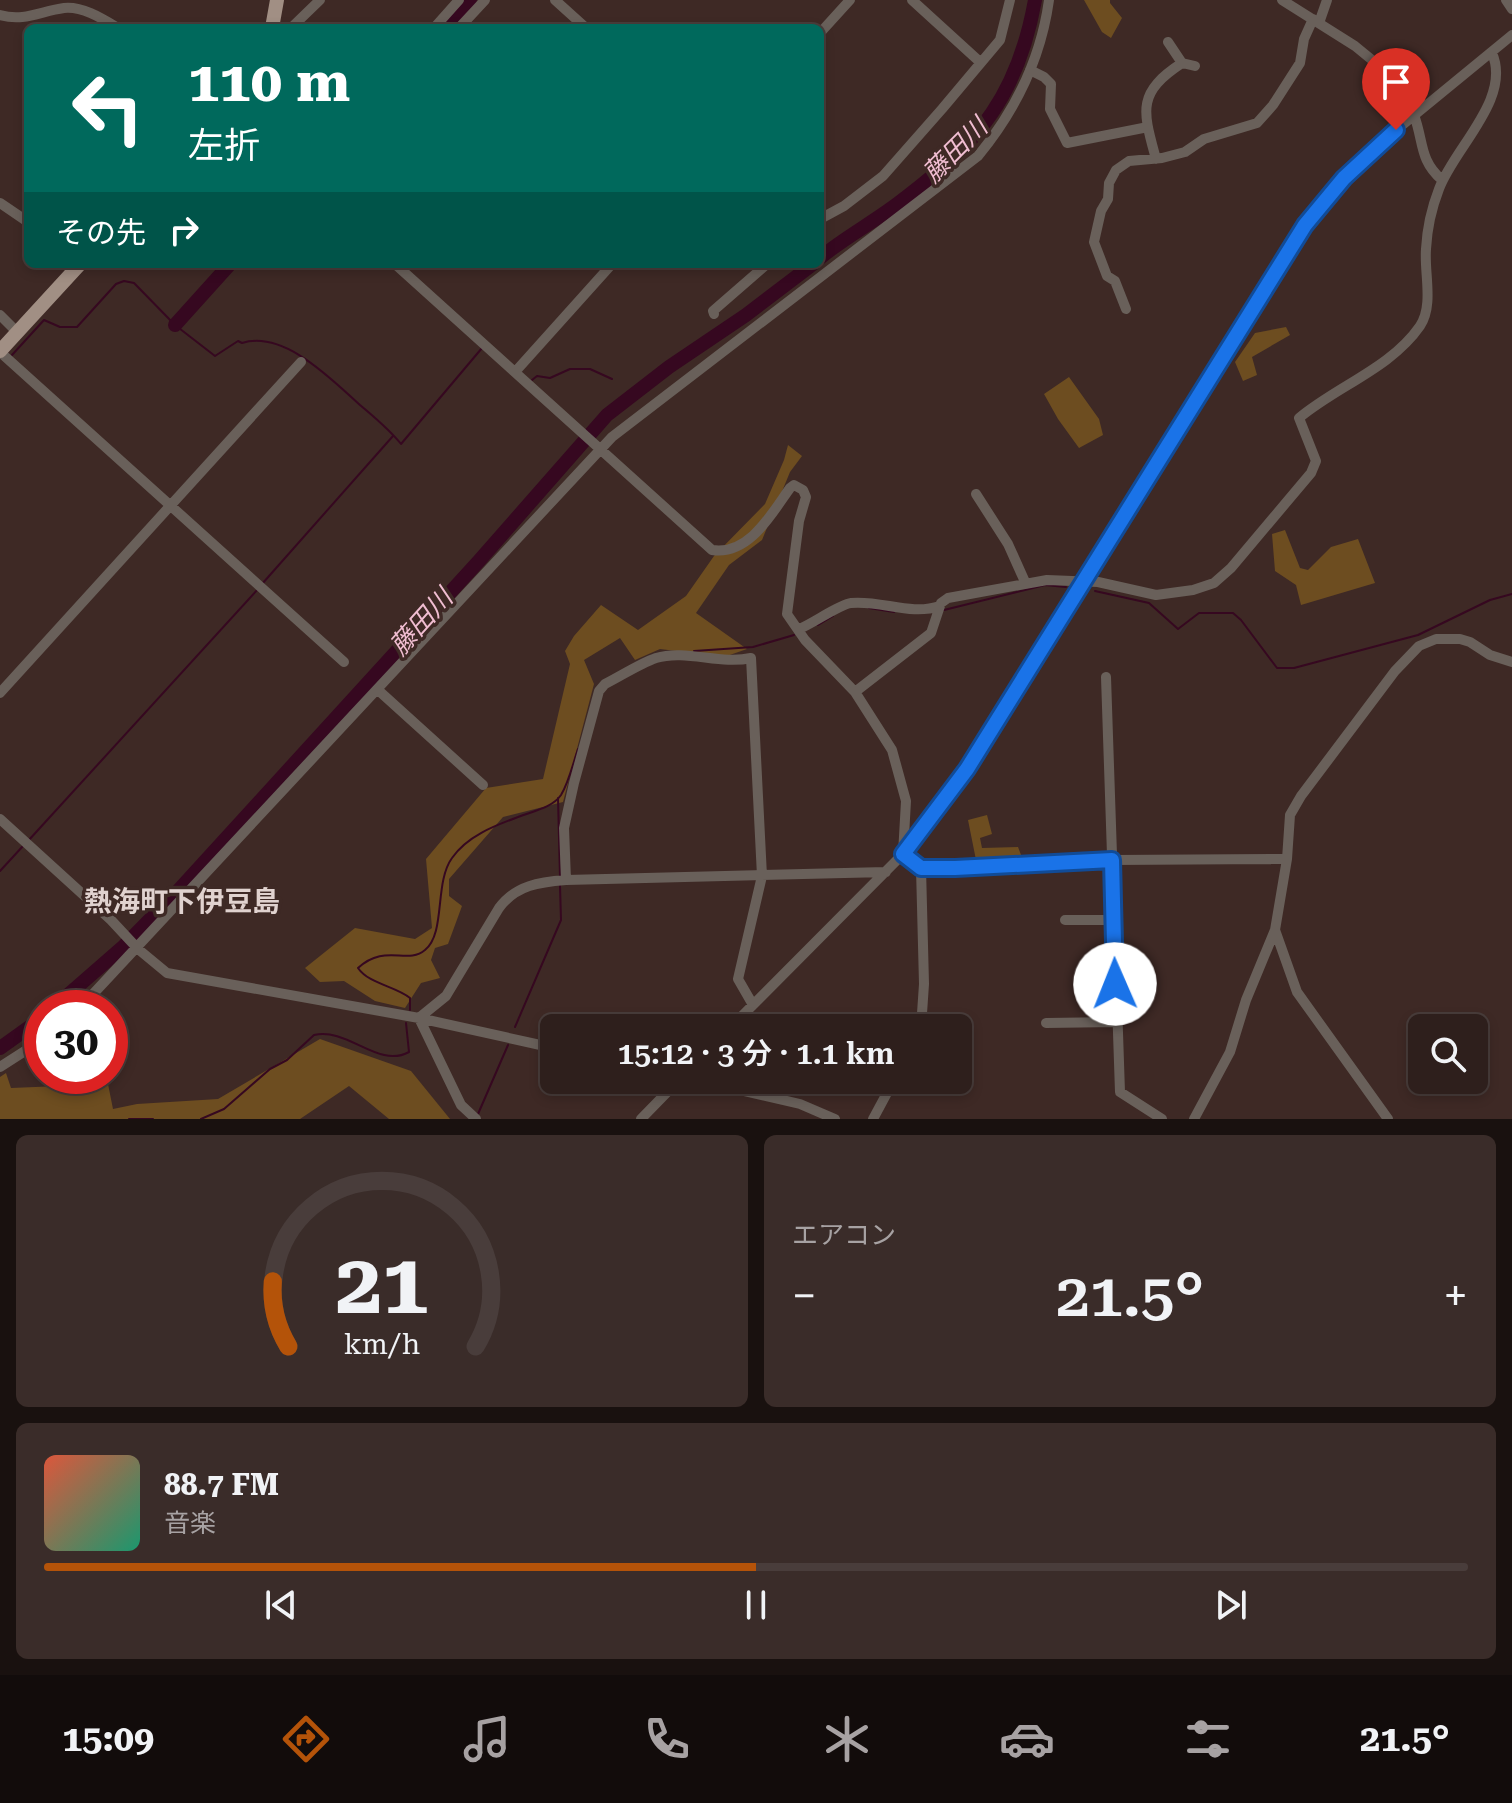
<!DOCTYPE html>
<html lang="ja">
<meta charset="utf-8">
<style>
:root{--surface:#2e1f1c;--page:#3a2c29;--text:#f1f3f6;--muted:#a7a2a3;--line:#493d3b;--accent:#b45309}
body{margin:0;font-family:"Roboto Serif","Noto Sans JP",serif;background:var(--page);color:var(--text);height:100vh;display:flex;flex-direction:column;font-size:30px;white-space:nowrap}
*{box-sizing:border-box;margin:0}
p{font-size:26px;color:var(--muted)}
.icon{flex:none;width:44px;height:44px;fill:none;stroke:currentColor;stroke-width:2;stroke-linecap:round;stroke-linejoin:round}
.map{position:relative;height:1119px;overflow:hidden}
.drawer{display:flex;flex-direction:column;gap:16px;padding:16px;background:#19110f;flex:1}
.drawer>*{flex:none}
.top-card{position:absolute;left:24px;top:24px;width:800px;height:244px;border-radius:12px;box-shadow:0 4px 12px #0003,0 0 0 2px var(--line);background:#00695c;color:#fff;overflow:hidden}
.fabs{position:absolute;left:1408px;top:1014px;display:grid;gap:16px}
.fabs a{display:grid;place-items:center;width:80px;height:80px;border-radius:12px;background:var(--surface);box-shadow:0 4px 12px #0003,0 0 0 2px var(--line);font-size:40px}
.speed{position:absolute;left:24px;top:990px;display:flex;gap:16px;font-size:40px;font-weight:700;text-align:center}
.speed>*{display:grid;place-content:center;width:104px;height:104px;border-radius:50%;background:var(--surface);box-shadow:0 4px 12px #0003,0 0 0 2px var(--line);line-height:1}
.speed .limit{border:12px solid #d22;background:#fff;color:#111}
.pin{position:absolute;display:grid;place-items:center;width:68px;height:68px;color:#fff;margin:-82px -34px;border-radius:50% 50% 50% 0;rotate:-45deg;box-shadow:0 0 8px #0007}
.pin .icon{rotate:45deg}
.me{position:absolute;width:88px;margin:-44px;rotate:359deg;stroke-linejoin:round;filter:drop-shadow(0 0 6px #0008)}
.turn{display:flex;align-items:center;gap:28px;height:168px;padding:0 32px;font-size:36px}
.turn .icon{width:104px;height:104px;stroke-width:2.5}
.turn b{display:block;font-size:56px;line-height:68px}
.then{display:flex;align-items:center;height:76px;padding:0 32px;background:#0003;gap:16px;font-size:30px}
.big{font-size:60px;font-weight:600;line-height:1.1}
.drawer .tile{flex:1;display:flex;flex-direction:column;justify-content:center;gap:12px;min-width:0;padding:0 28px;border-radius:12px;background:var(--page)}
.drawer .dial{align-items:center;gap:0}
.dial svg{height:208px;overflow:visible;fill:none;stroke:var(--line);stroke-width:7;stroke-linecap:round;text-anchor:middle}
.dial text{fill:var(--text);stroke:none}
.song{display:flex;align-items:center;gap:24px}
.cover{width:96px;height:96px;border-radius:12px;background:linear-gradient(135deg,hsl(10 70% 55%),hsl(160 70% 35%))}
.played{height:8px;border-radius:4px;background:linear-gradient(90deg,var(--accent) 50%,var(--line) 50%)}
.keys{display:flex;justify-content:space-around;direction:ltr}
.heat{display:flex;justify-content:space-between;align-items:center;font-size:44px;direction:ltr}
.drawer .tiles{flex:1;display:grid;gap:16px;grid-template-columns:1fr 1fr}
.tile:last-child{grid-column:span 2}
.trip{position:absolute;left:540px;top:1014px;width:432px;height:80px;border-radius:12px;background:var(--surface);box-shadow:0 4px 12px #0003,0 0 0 2px var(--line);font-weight:600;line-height:80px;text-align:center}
.tab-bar{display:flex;height:128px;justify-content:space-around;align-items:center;background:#120c0b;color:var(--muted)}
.tab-bar .icon{width:56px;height:56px}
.tab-bar .active{color:var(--accent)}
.tab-bar b{font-size:36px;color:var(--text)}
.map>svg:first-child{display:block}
</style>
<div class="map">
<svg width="1512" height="1119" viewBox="0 0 1512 1119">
<rect width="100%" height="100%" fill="#3e2925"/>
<path fill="#6d4d20" d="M1084,0H1110V3L1122,18L1111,38L1102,32Z
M1286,327L1290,335L1252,357L1257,375L1243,381L1235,362L1255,333Z
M1069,377L1099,419L1103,435L1079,448L1058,419L1044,394Z
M788,445L802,456L790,472L762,540L729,565L696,613L747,649L724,657L660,649L635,660L620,638L584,660L594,684L563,802L503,817L449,879V896L462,906L448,944L435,948L431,960L440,978L421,983L405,1008L375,1001L344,981L320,982L305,968L355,928L415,939L432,928L426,859L486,788L543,779L570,664L565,651L574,636L601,605L638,630L686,596L714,556L765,504L784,460Z
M1285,530L1300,568L1308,570L1331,547L1358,539L1375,583L1301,605L1296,585L1275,571L1272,534Z
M987,815L992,834L980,838L982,848L1018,847L1023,860H976L968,820Z
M320,1039L411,1071L450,1119H389L349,1086L300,1119H0V1077L6,1073L11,1088L108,1084L113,1109L137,1104L218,1099Z"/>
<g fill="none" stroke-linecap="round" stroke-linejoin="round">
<path stroke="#360820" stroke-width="2" d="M12,355L44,320L60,327H77L116,284L124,281L134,283L175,325L215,356L238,341L242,343C284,330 331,379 360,405C374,417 389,429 401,444L482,348
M532,380L537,376L550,378L570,369H590L612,379
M262,584L393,436
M1095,591L1149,603L1178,629L1199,613H1233L1241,620L1277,668H1294L1418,635L1490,600L1512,594
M869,608L894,612
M944,610L1045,585L1066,587
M818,625L833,616
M694,651L753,647L794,635
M558,798L560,876
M28,841L258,589
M0,871L23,846
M410,1010V998C395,986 369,984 358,968C385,943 407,965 425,950C446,933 434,883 452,858C467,836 494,826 518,817C533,811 552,808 561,795C569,782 573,763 578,749
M515,1027L561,920L560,886
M478,1114L508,1045
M129,1119H153
M201,1119L224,1109L270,1069L287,1060L314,1035C348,1027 378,1069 409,1052L406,1023"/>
<path stroke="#360820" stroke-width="14" d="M445,28L470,0
M820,258C846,236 878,220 905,198C980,141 1018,95 1035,0
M175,325L230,264
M53,1008L124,946L177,892L478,562L607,415L669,367L746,315L813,264
M0,1048L42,1018"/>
<path stroke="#69605a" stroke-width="10" d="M555,0L586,28
M912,0L980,62
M1282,0L1355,46L1416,96L1424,106
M1506,0L1512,9
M0,15C24,22 41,11 64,8C83,6 103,19 118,28
M1319,23L1327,0
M291,28L320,0
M434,28L459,0
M459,28L485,0
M820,33L850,0
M1168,42L1182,63L1195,66
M1030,70L1044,77L1051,84L1050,109L1067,143L1148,127
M1414,115C1424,142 1419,160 1442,180
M1156,159C1143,111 1136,93 1182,63
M0,203L28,222
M820,219L844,206L883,176L942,109L1000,40L1010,0
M395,264L712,550C749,556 772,513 790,488L794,485L803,490L806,497L799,521L787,614L805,640L855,692L892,750L906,801L903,854L921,868L924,984L921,1028
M1126,309L1115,281L1107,276L1094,242L1101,211L1108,199L1109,183L1116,170L1129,161L1162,158L1185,152L1204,139L1257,123L1273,105L1300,63L1304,39L1313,19
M714,314L713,311L767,264
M0,315L17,332
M0,352L344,662
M515,372L612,264
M976,494L1008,544L1026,584
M799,629C812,624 840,604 851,603C882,600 910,616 940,606
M1106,677L1120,1092L1162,1119
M378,690L483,785
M855,692L931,633L941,603L948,598L1047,580L1098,582L1156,595L1193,590L1214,583L1231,568L1311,473L1316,461L1299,418C1337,386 1391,368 1420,326C1434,305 1424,273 1426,249C1427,230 1432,207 1439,189C1454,148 1512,99 1492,53
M0,693L301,362
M0,819L111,920L138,949L167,973L419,1018L554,1048
M921,868L1112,860L1287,859
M566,880L564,828L574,783L599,691L605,684C621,676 639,664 656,658C686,649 720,665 751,658L762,876L738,979L753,1005
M1065,920H1113
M1275,930L1297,992L1388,1119
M80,1008L612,437L978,156C1015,111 1041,58 1049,0
M1046,1023L1116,1022
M730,1028L903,854L967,769L1305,225L1344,178L1378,145L1512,35
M0,1067L42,1040
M696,1080L800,1104L835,1119
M476,1119L461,1105L419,1018L446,996L499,908C516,885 540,882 566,880L886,872
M641,1119L679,1080
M873,1119L894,1080
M1194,1119L1230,1052L1246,1000L1275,930L1287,859L1290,815L1301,796L1395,671L1419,646L1436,639H1460L1470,642L1490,655L1512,662"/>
<path stroke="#a18f84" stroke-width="14" d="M272,28L277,0
M0,351L80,264"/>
</g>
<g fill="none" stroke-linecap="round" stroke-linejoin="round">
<defs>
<path id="route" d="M1115,984L1112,860L955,868H921L903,854L967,769L1305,225L1344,178L1396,130"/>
</defs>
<use href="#route" stroke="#114b97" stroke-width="20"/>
<use href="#route" stroke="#1a73e8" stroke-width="14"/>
</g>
<g text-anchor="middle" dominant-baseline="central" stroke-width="7" stroke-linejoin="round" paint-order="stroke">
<g font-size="26" font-style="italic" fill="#f0bdd1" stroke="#3e2925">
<text transform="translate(955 150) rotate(-45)">藤田川</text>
<text transform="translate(421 622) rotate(-48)">藤田川</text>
</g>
<g font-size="28" font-weight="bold" fill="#e0d2cf" stroke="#3e2925">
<text x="182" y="901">熱海町下伊豆島</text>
</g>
</g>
</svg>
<div class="fabs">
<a><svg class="icon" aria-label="search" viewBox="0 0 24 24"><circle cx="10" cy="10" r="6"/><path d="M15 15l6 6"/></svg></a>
</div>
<div class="speed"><div class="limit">30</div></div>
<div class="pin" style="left:1396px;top:130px;background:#d93025"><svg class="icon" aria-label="arrive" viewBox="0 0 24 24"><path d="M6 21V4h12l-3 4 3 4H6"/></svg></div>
<svg class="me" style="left:1115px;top:984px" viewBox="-20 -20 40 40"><circle r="19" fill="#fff"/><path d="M0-13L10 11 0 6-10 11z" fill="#1a73e8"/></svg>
<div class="trip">15:12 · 3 分 · 1.1 km</div>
<div class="top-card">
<div class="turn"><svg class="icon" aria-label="left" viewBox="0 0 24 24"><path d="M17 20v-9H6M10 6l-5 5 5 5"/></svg><div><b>110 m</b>左折</div></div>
<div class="then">その先<svg class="icon" aria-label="right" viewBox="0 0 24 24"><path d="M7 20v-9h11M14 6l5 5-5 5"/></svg></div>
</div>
</div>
<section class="drawer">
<div class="tiles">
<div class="tile dial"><svg viewBox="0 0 100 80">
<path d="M14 69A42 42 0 1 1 86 69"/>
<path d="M14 69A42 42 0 0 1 8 44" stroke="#b45309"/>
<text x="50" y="56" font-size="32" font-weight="700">21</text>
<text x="50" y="72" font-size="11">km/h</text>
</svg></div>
<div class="tile"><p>エアコン</p>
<div class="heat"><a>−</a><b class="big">21.5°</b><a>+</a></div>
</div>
<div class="tile">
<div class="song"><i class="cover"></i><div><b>88.7 FM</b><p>音楽</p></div></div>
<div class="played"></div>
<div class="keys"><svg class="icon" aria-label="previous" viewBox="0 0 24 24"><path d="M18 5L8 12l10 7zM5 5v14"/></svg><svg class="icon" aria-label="pause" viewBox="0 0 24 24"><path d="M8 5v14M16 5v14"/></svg><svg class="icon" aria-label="next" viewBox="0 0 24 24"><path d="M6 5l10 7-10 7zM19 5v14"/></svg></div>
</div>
</div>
</section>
<nav class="tab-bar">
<b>15:09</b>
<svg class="icon active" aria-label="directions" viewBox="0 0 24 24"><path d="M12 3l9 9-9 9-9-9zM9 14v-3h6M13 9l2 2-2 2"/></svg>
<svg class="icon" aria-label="music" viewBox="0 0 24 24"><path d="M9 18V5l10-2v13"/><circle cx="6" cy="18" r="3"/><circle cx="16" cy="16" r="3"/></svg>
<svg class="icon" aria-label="phone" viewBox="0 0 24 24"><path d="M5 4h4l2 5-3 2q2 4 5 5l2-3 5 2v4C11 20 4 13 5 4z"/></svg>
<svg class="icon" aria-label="climate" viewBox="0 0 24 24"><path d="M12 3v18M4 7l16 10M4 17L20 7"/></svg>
<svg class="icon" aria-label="car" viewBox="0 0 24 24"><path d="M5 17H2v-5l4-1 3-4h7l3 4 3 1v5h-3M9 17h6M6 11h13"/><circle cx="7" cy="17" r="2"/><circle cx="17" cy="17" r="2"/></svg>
<svg class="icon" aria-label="filters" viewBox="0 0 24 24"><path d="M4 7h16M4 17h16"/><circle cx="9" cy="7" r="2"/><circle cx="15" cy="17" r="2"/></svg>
<b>21.5°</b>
</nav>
